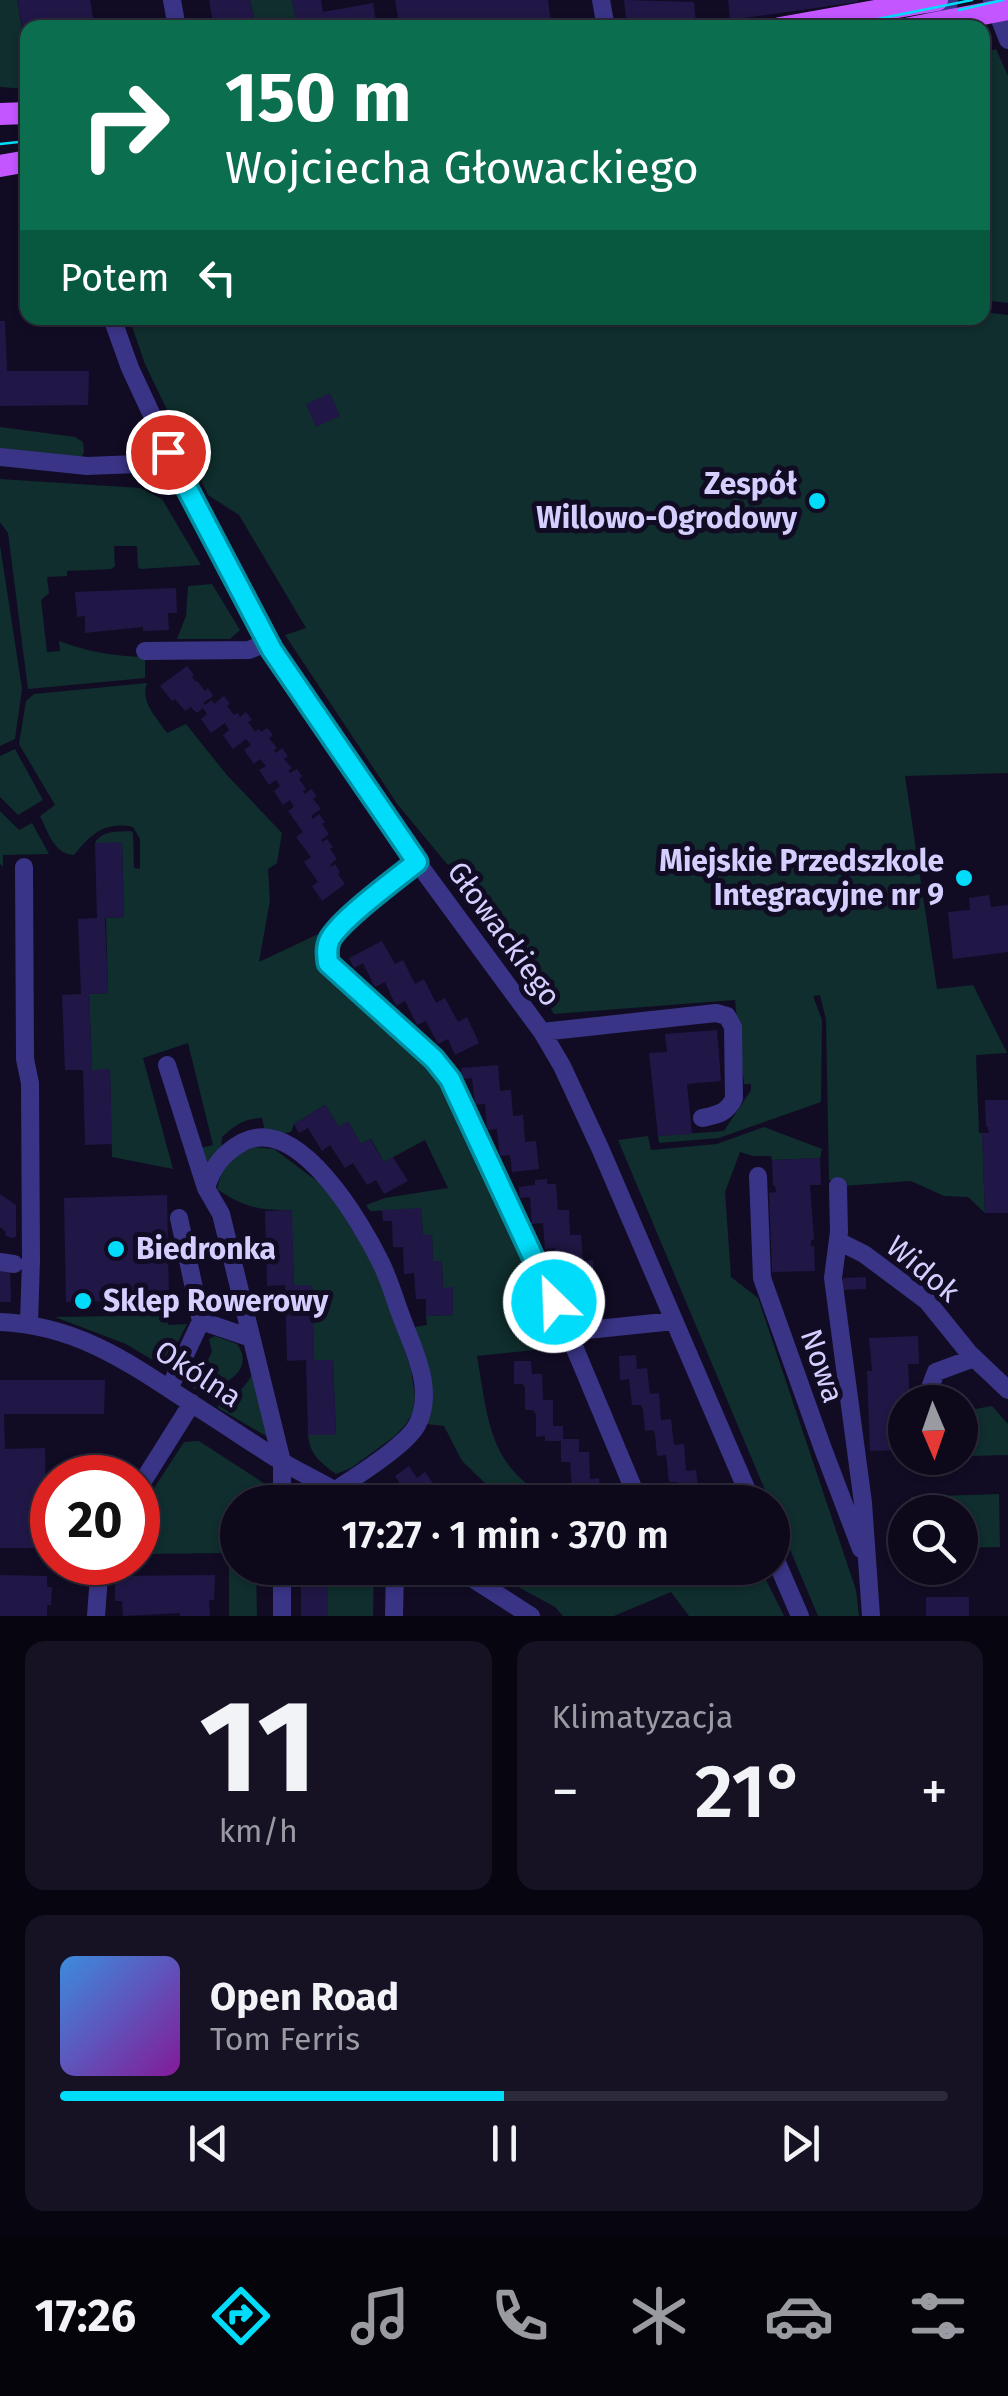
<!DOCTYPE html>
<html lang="pl">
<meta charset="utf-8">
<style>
:root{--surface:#0d091b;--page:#161224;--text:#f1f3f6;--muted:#9a9aa3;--line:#2d2a3a;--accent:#00dcfa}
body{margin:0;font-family:"Fira Sans",sans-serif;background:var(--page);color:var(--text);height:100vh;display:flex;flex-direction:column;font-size:38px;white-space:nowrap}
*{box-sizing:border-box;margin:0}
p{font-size:32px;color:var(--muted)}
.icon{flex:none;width:55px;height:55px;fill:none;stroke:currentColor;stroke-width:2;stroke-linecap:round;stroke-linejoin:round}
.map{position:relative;height:1616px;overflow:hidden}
.details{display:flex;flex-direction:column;gap:25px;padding:25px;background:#07050f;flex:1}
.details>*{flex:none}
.hud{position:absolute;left:20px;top:20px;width:970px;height:305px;border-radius:20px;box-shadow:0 2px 8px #0004,0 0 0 2px var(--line);background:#0b6e4f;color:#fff;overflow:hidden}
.needle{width:65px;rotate:178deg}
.controls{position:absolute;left:888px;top:1385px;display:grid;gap:20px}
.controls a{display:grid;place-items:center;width:90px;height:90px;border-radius:50%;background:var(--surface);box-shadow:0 2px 8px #0004,0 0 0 2px var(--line);font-size:50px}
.speed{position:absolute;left:30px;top:1455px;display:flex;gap:20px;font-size:50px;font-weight:700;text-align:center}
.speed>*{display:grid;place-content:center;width:130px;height:130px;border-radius:50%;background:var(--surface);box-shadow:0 2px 8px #0004,0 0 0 2px var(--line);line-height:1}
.speed .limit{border:15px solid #d22;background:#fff;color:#111}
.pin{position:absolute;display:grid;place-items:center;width:85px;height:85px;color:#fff;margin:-42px;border:5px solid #fff;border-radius:50%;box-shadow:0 2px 10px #0007}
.me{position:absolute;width:110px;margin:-55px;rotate:336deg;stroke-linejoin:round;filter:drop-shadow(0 0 8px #0008)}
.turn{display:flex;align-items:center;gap:35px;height:210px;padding:0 40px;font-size:45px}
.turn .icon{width:130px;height:130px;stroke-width:2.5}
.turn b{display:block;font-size:70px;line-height:85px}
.then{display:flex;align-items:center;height:95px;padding:0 40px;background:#0003;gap:20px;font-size:38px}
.big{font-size:75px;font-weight:600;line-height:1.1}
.details .widget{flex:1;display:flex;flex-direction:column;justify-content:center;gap:15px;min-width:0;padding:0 35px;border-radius:20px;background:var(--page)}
.details .dial{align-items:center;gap:0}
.dial b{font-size:130px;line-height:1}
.song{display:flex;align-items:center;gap:30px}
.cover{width:120px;height:120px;border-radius:15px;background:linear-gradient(135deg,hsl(210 70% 55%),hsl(290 70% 35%))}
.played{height:10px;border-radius:5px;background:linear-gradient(90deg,var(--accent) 50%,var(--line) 50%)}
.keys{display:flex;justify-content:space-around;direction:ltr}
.heat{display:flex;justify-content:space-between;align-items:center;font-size:55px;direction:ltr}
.details .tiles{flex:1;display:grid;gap:25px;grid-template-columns:1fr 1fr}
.widget:last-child{grid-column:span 2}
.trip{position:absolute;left:220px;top:1485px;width:570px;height:100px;border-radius:50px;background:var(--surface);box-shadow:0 2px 8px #0004,0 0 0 2px var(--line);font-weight:600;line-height:100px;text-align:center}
.dock{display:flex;height:160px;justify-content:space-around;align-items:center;background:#05040b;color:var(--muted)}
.dock .icon{width:70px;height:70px}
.dock .active{color:var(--accent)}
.dock b{font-size:45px;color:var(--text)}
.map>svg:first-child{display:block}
</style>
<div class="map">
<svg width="1008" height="1616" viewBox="0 0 1008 1616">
<rect width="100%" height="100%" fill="#110c24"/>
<path fill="#0f2e2d" d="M0,0H17L27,56V89L0,87Z
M250,0H292L297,27H256Z
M983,38L990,51L996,49L1008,76V303L983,300Z
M983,312L1008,315V773L905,776L937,989L973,985L1007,1053L976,1055L979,1133H982L985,1213L968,1197L944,1196L911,1181L843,1186L842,1180H829L826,1020L820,995L813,996L822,1020L821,1102L719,1138L659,1143L658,1136L724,1131L751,1090V1084H744L735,1000L554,1014L471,871L447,864L398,805L285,635L306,628L239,515L208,495L145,364L129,318H982Z
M0,427L75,437L83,442L84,452L81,458L0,450Z
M0,479L140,488L162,499L201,565L140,569L138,567L137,546H114L115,566L111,569L67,571V576L47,577L49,593L41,600L47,652L60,651L59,641C88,652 114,656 145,657V678L28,689L8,533L0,522Z
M0,545L22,689L15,739L0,746Z
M212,584L240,630L230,639H177L186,616L188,586Z
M147,683C140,702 156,717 167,733L186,724L226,774L282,833L277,863L268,869L270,900L259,962L329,929L325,948L429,1064L535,1282L563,1347L477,1356C489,1424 488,1467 555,1502H505L462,1461L444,1426L426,1424L414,1332L415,1327L427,1325L426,1316L453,1315V1288H443L442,1262L433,1261L432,1235H423L421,1209L370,1211L366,1205L385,1198L448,1188L425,1140L384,1162L371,1139L361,1144L348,1122L339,1127L325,1105L294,1124L291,1132L281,1134L265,1132L262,1118C245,1118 234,1126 222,1137L221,1151L207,1167L200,1148L213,1145L188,1043L143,1058L173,1169L112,1157L110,1070H92L89,994L108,993L106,918L124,917L122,843H95C102,830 117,832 131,831L133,833L134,868L140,869V839L133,827C105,821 91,834 74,855C54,854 48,832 40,816L55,805L19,744L26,701L34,694Z
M15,749L43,800L18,815L0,797V756Z
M0,811L19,830L32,823L49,854L3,855V867L0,864Z
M764,1127L822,1149L820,1158L772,1160L771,1156H753L740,1152L725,1192L731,1277L758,1298L856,1590L859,1616H818L773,1509L772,1502H770L618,1140L648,1136L651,1150L717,1144Z
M254,1147L274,1149L341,1199L376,1265L411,1369L415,1397L413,1412L406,1424L395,1436L351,1468L336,1474C321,1463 310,1455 308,1435L336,1434L333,1360H314L312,1285H294L291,1210C260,1211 243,1207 217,1189C224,1163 230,1156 254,1147Z
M167,1315L168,1325L187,1324L168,1362L161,1365L126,1344L55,1317Z
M215,1336L237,1344C257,1371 220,1391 195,1389L190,1385L186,1372L199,1377L212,1352L209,1339Z
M253,1373L269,1435L266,1436L218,1408L219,1400C237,1396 244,1389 253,1373Z
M992,1406L1008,1424V1455L971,1456L964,1411Z
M199,1441L270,1487L271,1502H238V1568H256L257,1616H229V1553L138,1554V1513L184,1442Z
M999,1494L1000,1547L960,1548V1512H911V1497Z
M328,1568H374L373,1616H328Z
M502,1568H693L708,1581L762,1572L784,1616H689L671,1592L614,1616H563L555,1607L495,1574Z"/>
<path fill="#211746" d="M17,0H90L95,28H28V45H26Z
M209,0H250L256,28H214Z
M292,0H321L323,12L373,3L376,22L398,18L395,0H548L551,23L519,28H297Z
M624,0L694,2L696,23L666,28H627Z
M728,0H858V2L730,20Z
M0,321H5L7,371H89L88,405L0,406Z
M330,393L340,416L316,427L306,404Z
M176,588L177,613H168L169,630L143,631V627L85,633V616L77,617L75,592Z
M187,666L194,675L192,677L196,682L197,681L205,691L208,688L213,696L203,703L205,705L212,700L214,704L224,696L230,704L227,706L234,715L238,713L240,717L246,712L252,720L248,722L255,732L259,729L261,732L267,728L273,735L269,738L277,748L274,750L276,753L282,748L288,756L284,759L292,768L288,771L290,773L297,769L302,776L299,779L306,789L303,791L305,794L311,789L317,796L313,799L321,809L311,816L313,819L319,814L325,822L322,824L329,834L321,840L323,842L327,839L333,847L330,849L337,859L330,865L331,867L335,864L340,872L338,874L345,884L322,901L312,886L318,882L304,862L311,857L296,837L303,832L288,811L294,807L290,800L283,805L274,791L280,786L276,780L269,785L259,770L266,766L260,759L254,764L244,750L251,745L246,739L233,749L223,735L229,730L225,723L211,733L201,719L207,714L203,708L197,713L191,707L185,711L175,699L172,701L160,686Z
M122,842L124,917L105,918L108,993L89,994L92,1070L110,1069L112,1144L85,1145L83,1070H65L62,995L81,994L78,919L97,918L95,843Z
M989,895L991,907L1008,905V952L953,959L948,912L970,910L969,898Z
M382,941L395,964L403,960L415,984L424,979L436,1003L445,998L458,1022L467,1017L479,1043L455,1055L448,1039L438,1044L426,1021L417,1025L405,1001L396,1006L385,982L375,987L363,963L354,968L349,958Z
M717,1030L721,1081L687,1084L692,1134L658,1136L649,1053L667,1052L665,1034Z
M498,1065L500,1091L511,1090L513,1116L523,1115L525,1142L536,1141L539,1169L512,1172L510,1155L500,1156L497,1129L487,1130L485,1104L475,1105L472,1078L462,1079L461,1068Z
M985,1100H1008V1213H985L982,1133H989L988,1127H986Z
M325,1105L339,1127L348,1121L361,1144L370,1139L384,1162L393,1157L408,1181L384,1194L376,1180L367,1185L353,1163L345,1168L330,1145L322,1151L308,1128L299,1133L294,1124Z
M820,1158L821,1185H810L814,1240H811V1246H814L815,1271L772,1272L769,1193L776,1192L775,1186H773L772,1160Z
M547,1179V1184H556L558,1210H569L570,1235H581L583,1261L593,1260L596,1288L569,1290L567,1274L557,1275L555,1248L545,1249L543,1223L532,1224L530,1197L520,1198L519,1187L535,1185V1180Z
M0,1194L16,1205V1236L13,1238L6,1236L5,1231L0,1227Z
M167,1195L169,1300L66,1302L64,1198Z
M421,1208L423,1235H432L433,1261H442L443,1288L453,1287V1315L426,1316V1299H416L414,1273L404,1274L403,1247H393L392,1221H383L382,1210Z
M292,1210L294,1285H312L314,1360H333L336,1435H308L306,1360L287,1361L285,1285L267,1286L265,1211Z
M0,1266H10L11,1302H0Z
M866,1277V1289L843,1290V1278Z
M918,1336L919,1364H908L910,1402H905V1450L870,1451L867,1371H872L869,1338Z
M636,1355L637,1369L647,1368L650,1394L659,1393L661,1420L671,1419L674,1445L684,1444L686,1471L696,1470L699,1496H709V1502H681L678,1482H669L666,1455L657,1456L655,1434L653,1430L645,1431L643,1409L641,1405H632L629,1379L620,1380L619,1356Z
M514,1361H531L532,1374H542L543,1400H553V1426H563V1439H579V1452H589L590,1479L599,1478L600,1493H582V1489H572L570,1462H561V1441H545V1436L536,1437V1415L533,1410H525V1388L523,1384H514Z
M0,1380H105L104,1414H4L5,1449L45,1448L47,1548H0Z
M409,1466L417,1478L425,1472L440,1493L448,1487L459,1502H425L415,1491L408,1496L395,1476Z
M301,1568H328V1616H301Z
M0,1575L47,1576V1587H52L51,1605H47V1616H0Z
M215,1575L214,1600H209L210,1616H180V1613L123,1616L122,1601H115V1576Z
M926,1597H969V1616H926Z"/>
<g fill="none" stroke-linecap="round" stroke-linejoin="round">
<path stroke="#393486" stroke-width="18" d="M172,0L177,28
M601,0L606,28
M992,0L1008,40
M930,21C939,17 949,11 949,0
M112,318L130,368L190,497L272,650L417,862L542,1032L562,1066L600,1148L752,1502
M0,457L87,466L137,464L168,451
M145,651L249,650L268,642
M417,862C396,879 342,918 331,939C326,947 327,955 329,963L434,1059L450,1079L515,1214L568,1332L639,1502
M24,867L25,1059L30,1083L31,1260L29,1324
M542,1032L716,1013L727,1016L733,1027L734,1098C728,1113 716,1115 702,1118
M167,1065L206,1188L221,1214L282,1462V1502
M758,1176L762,1278L823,1449L861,1549
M838,1186L839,1232L833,1278L863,1503L871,1616
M206,1188C213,1166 223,1153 243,1142C299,1114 362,1224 381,1263C389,1279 394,1297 400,1313C412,1347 435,1387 418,1423C409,1444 356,1476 336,1490
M838,1241L864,1254L927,1301L969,1353L1008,1390
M0,1262L14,1264
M201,1321L251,1338
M0,1322C73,1325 124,1359 183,1398C213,1417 243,1437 274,1457C300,1473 328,1485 354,1502
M568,1332L674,1321
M169,1389L201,1321L179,1218
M932,1402L931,1385L936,1372L974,1358
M138,1489L192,1403
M772,1551L800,1616
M282,1568V1616
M456,1568L531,1616
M96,1616L100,1562
M394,1616L395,1568"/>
<path stroke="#c356ff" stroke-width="22" d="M780,28L937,0
M910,28L1008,9
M0,114L28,113
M0,166L28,161"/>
<path stroke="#00dcfa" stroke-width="2.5" d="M959,10L1003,0
M833,28L972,0
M0,144L28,141"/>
</g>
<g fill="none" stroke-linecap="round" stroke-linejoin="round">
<defs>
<path id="route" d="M168,452L272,650L417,862C396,879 342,918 330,939C326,947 327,955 328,963L434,1059L450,1079L554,1302"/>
</defs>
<use href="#route" stroke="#008fa2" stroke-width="25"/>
<use href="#route" stroke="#00dcfa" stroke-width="18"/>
</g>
<g fill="#00dcfa" stroke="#110c24" stroke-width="4">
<circle cx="817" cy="501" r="10"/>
<circle cx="964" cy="878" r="10"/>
<circle cx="116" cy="1249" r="10"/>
<circle cx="83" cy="1301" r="10"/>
</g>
<g text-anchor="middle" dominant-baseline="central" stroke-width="10" stroke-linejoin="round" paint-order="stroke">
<g font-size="30" font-weight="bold" fill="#d5cfff" stroke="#110c24" text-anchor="end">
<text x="797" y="484">Zespół<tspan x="797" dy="34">Willowo-Ogrodowy</tspan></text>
<text x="944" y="861">Miejskie Przedszkole<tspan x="944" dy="34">Integracyjne nr 9</tspan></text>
<text x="136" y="1249" text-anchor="start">Biedronka</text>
<text x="103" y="1301" text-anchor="start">Sklep Rowerowy</text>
</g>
<g font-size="30" fill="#d5cfff" stroke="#110c24">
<text transform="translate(504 934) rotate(54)">Głowackiego</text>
<text transform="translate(923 1269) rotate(40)">Widok</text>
<text transform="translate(822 1366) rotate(71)">Nowa</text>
<text transform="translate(198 1374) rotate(33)">Okólna</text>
</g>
</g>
</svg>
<div class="controls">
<a><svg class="needle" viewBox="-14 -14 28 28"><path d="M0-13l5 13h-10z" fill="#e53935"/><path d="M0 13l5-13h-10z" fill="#9a9aa3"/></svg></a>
<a><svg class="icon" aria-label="search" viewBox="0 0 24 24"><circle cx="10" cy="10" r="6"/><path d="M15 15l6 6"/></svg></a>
</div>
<div class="speed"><div class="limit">20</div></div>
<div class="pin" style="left:168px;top:452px;background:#d93025"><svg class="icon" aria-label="arrive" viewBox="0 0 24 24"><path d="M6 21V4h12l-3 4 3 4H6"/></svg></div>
<svg class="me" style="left:554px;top:1302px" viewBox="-20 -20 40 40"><circle r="17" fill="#00dcfa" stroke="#fff" stroke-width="3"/><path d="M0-11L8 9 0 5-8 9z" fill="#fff"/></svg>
<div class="trip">17:27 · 1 min · 370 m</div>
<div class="hud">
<div class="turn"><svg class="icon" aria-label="right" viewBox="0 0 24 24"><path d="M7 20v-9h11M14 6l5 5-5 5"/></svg><div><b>150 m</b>Wojciecha Głowackiego</div></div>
<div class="then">Potem<svg class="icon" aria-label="left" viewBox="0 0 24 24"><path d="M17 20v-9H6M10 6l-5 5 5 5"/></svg></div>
</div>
</div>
<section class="details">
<div class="tiles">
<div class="widget dial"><b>11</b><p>km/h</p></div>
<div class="widget"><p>Klimatyzacja</p>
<div class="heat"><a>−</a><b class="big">21°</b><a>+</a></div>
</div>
<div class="widget">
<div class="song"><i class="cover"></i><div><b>Open Road</b><p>Tom Ferris</p></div></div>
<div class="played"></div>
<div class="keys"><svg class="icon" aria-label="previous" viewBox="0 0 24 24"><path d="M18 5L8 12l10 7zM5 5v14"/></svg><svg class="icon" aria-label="pause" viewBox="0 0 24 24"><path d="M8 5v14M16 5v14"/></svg><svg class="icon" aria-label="next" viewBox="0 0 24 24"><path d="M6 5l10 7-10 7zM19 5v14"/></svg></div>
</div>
</div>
</section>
<nav class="dock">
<b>17:26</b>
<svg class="icon active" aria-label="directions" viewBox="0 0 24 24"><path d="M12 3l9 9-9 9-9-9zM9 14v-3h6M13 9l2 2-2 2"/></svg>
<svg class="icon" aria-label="music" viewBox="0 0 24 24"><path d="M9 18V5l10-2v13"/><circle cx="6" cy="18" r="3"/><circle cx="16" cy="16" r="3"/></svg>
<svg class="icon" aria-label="phone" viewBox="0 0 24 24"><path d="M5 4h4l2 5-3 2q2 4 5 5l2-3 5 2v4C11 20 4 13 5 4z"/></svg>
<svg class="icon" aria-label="climate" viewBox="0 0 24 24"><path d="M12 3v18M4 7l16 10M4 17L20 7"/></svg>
<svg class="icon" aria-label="car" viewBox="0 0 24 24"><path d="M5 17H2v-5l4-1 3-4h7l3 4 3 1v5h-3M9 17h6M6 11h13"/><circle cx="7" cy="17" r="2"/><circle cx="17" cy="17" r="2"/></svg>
<svg class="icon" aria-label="filters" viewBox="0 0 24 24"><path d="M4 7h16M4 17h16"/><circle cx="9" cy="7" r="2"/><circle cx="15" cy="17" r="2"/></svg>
</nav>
